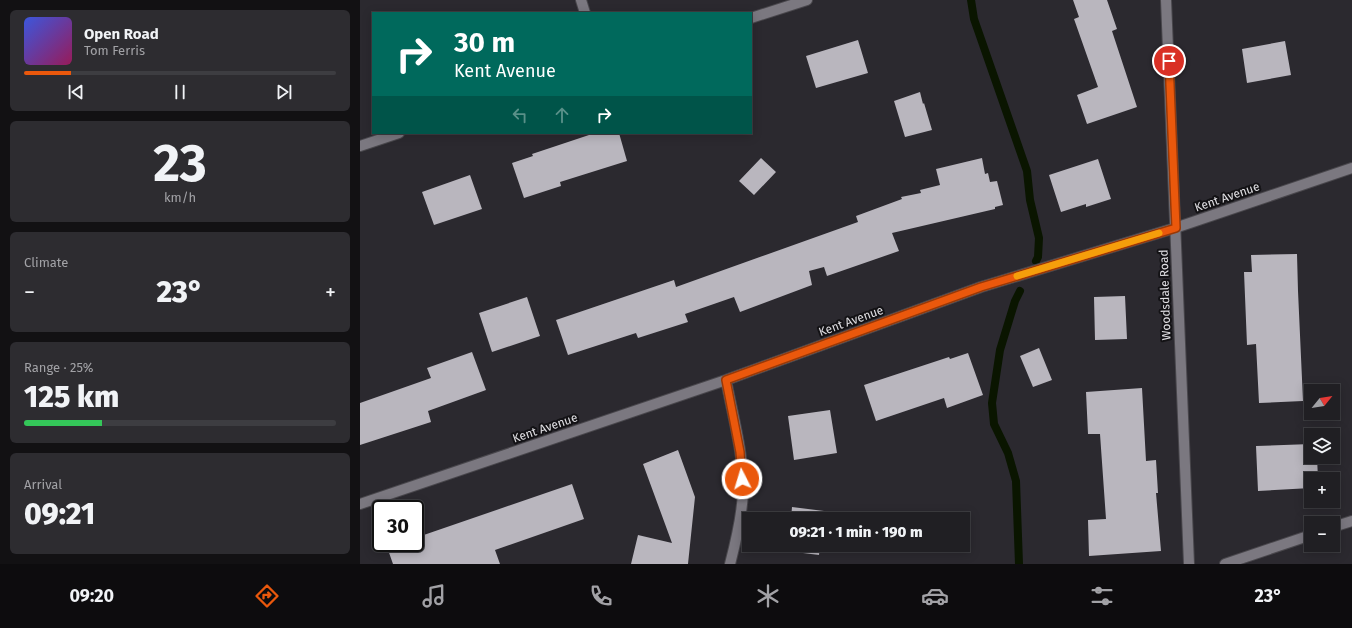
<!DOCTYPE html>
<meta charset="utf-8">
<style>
:root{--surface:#201f23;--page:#2d2c30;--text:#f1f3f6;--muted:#a2a2a6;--line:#3d3d41;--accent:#ea580c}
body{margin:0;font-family:"Fira Sans",sans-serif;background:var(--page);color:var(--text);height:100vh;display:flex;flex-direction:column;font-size:15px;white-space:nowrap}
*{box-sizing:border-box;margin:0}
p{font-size:13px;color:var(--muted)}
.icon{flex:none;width:22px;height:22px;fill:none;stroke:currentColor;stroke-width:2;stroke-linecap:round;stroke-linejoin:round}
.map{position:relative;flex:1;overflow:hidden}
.details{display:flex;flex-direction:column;gap:10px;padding:10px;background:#121113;width:360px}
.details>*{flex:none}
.guide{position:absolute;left:12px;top:12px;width:380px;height:122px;border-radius:0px;box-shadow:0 2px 10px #0003,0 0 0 1px var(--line);background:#00695c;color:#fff;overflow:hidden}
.needle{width:26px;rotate:60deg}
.tools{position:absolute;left:944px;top:384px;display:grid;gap:8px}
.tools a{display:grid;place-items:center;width:36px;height:36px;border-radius:0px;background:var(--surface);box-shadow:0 2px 10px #0003,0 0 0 1px var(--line);font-size:20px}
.speed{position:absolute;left:12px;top:500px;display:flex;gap:8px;font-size:20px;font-weight:700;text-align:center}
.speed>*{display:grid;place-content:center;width:52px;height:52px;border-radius:50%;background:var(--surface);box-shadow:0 2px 10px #0003,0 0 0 1px var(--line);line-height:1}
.speed .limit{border:2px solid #111;border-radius:6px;background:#fff;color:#111}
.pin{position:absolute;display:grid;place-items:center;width:34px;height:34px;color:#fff;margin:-17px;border:2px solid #fff;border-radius:50%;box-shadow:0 1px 4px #0007}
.me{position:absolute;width:44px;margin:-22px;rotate:355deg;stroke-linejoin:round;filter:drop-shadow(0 0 3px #0008)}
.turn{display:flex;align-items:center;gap:14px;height:84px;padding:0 16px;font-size:18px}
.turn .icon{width:52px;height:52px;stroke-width:2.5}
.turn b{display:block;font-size:28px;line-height:34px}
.lanes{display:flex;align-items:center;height:38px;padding:0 16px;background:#0003;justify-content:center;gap:20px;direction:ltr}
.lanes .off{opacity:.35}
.big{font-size:30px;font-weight:800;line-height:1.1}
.details .card{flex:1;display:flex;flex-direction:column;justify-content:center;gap:6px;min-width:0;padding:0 14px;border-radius:6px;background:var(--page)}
.details .dial{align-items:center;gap:0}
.dial b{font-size:52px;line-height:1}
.song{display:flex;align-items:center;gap:12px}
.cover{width:48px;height:48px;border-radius:6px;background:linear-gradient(135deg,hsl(230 70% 55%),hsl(330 70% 35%))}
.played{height:4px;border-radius:2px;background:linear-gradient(90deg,var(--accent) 15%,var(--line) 15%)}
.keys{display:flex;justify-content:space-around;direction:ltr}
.heat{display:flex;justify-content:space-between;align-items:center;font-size:22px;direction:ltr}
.charge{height:6px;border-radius:3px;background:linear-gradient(90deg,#34c759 25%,var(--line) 0)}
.trip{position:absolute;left:382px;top:512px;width:228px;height:40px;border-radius:0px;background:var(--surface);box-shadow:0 2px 10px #0003,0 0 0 1px var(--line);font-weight:800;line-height:40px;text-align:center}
.tabs{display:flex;height:64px;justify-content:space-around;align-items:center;background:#0d0c0e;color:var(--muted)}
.tabs .icon{width:28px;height:28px}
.tabs .current{color:var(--accent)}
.tabs b{font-size:18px;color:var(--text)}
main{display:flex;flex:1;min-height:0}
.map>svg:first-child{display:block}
</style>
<main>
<section class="details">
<div class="card">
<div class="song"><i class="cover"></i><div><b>Open Road</b><p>Tom Ferris</p></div></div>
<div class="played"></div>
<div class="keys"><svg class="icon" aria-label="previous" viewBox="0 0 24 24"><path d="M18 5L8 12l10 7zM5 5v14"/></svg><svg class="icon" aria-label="pause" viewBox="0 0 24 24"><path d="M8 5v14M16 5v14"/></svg><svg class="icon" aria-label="next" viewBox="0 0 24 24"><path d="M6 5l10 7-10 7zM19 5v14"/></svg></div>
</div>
<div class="card dial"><b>23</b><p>km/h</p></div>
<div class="card"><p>Climate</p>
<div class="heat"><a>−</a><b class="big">23°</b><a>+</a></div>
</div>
<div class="card"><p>Range · 25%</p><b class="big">125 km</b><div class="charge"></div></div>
<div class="card"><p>Arrival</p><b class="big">09:21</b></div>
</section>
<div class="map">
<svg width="992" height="564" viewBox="0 0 992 564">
<rect width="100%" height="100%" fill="#2b292f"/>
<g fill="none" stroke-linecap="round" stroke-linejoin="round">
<path stroke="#0a1500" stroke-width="8" d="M611,0L614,19L667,171L670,200L679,238L678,257L676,261
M659,564L656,481L648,453L634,424L632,403L640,350L655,301L660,291"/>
</g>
<path fill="#b9b6be" d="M713,0H747L757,29L752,31L777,107L727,124L717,95L738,87L714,19L719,17Z
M498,40L508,73L456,88L446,56Z
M925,41L931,75L887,83L882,49Z
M560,92L563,104L564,103L572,130L545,137L534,101Z
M235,133H259L267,161L200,182L201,186L164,198L152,163L173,156L172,154Z
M401,158L416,172L394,195L379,181Z
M622,158L625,174L628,173L630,182L637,181L643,205L635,207V209L532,233L539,251L467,276L464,267L449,271L452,285L380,312L374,297L325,314L328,322L278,338L276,333L208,355L196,320L314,280L316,287L498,222L496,216L542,199L541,197L561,193L560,190L580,185L576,169Z
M738,159L751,199L726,207V204L701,212L689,175Z
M110,175L122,209L74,225L62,192Z
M937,254L938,291L943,401L899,403L896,344L887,345L884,272H892L891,255Z
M765,296L767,339L735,340L734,297Z
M167,297L180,336L132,352L119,313Z
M679,348L692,380L673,387L660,356Z
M112,352L126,390L68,411L71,422L0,445V403L71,378L67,368Z
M608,353L623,395L587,408L584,398L516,421L504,385L589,357L590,359Z
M782,388L786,461L796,460L798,493H796L801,551L729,556L728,520L746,519L740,434H728L726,392Z
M470,410L477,453L434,460L428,416Z
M951,444V457H957L958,479H951V488L898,491L896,446Z
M318,450L335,497L328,564H271L278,535L312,543L283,464Z
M212,484L224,519L135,550L140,564H33L27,547L40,543H55V538Z
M432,507L464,511L463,519H431Z
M428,545H460L459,555L427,551Z"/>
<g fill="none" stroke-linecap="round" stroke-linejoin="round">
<defs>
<path id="minor" d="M221,0L225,13
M806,0L829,564
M391,18L447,0
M0,146L39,133
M366,380C373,417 384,455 383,492C382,516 376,541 370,564
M0,504L366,380L621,287L815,228L992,168
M973,527L992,521
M865,564L951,535"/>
</defs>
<use href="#minor" stroke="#49474c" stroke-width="12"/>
<use href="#minor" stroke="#7b7880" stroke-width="10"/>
</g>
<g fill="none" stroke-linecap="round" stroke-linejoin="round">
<defs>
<path id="route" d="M382,479L380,452L366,380L621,287L816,228L809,61"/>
</defs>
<use href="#route" stroke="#983908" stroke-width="10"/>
<use href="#route" stroke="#ea580c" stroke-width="7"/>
<path stroke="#f59e0b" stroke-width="7" d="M657,276L799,233"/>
</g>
<g text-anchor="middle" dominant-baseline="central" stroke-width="4" stroke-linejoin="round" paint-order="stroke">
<g font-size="12" fill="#e0dfe3" stroke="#131215">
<text transform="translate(867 197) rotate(-19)">Kent Avenue</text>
<text transform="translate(805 295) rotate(-92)">Woodsdale Road</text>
<text transform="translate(491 321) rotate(-20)">Kent Avenue</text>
<text transform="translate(185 428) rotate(-19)">Kent Avenue</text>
</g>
</g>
</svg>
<div class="tools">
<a><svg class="needle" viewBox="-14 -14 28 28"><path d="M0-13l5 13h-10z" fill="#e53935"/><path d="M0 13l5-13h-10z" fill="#a2a2a6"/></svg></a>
<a><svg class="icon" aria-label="layers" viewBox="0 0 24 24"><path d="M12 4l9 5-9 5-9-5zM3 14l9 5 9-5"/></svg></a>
<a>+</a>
<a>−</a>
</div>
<div class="speed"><div class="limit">30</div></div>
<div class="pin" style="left:809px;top:61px;background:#d93025"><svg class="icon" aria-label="arrive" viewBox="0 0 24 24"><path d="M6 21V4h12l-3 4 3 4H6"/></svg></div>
<svg class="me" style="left:382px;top:479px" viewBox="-20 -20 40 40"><circle r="17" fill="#ea580c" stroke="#fff" stroke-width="3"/><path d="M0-11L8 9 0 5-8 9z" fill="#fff"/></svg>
<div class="trip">09:21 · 1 min · 190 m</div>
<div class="guide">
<div class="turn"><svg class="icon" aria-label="right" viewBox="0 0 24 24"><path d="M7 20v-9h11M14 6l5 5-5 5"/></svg><div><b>30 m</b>Kent Avenue</div></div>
<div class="lanes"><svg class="icon off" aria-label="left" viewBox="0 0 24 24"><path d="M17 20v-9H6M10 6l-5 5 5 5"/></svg><svg class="icon off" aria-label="ahead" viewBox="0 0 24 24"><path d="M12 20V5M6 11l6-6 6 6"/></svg><svg class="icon" aria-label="right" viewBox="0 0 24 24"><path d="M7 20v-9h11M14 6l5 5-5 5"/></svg></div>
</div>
</div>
</main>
<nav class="tabs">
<b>09:20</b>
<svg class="icon current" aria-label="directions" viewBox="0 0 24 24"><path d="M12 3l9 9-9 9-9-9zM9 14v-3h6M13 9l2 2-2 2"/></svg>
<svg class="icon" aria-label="music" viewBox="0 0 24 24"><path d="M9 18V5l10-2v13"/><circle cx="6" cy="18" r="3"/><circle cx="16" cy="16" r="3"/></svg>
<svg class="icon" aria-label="phone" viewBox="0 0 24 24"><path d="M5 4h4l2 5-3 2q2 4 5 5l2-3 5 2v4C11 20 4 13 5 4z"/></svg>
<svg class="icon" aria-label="climate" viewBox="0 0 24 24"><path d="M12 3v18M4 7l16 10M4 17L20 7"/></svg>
<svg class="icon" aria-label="car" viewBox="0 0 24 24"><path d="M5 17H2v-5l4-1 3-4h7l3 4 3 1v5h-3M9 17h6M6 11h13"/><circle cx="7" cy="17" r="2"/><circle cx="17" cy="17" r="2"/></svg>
<svg class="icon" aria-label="filters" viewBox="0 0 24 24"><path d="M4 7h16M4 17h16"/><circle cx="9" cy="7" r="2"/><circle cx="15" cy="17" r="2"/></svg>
<b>23°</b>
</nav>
